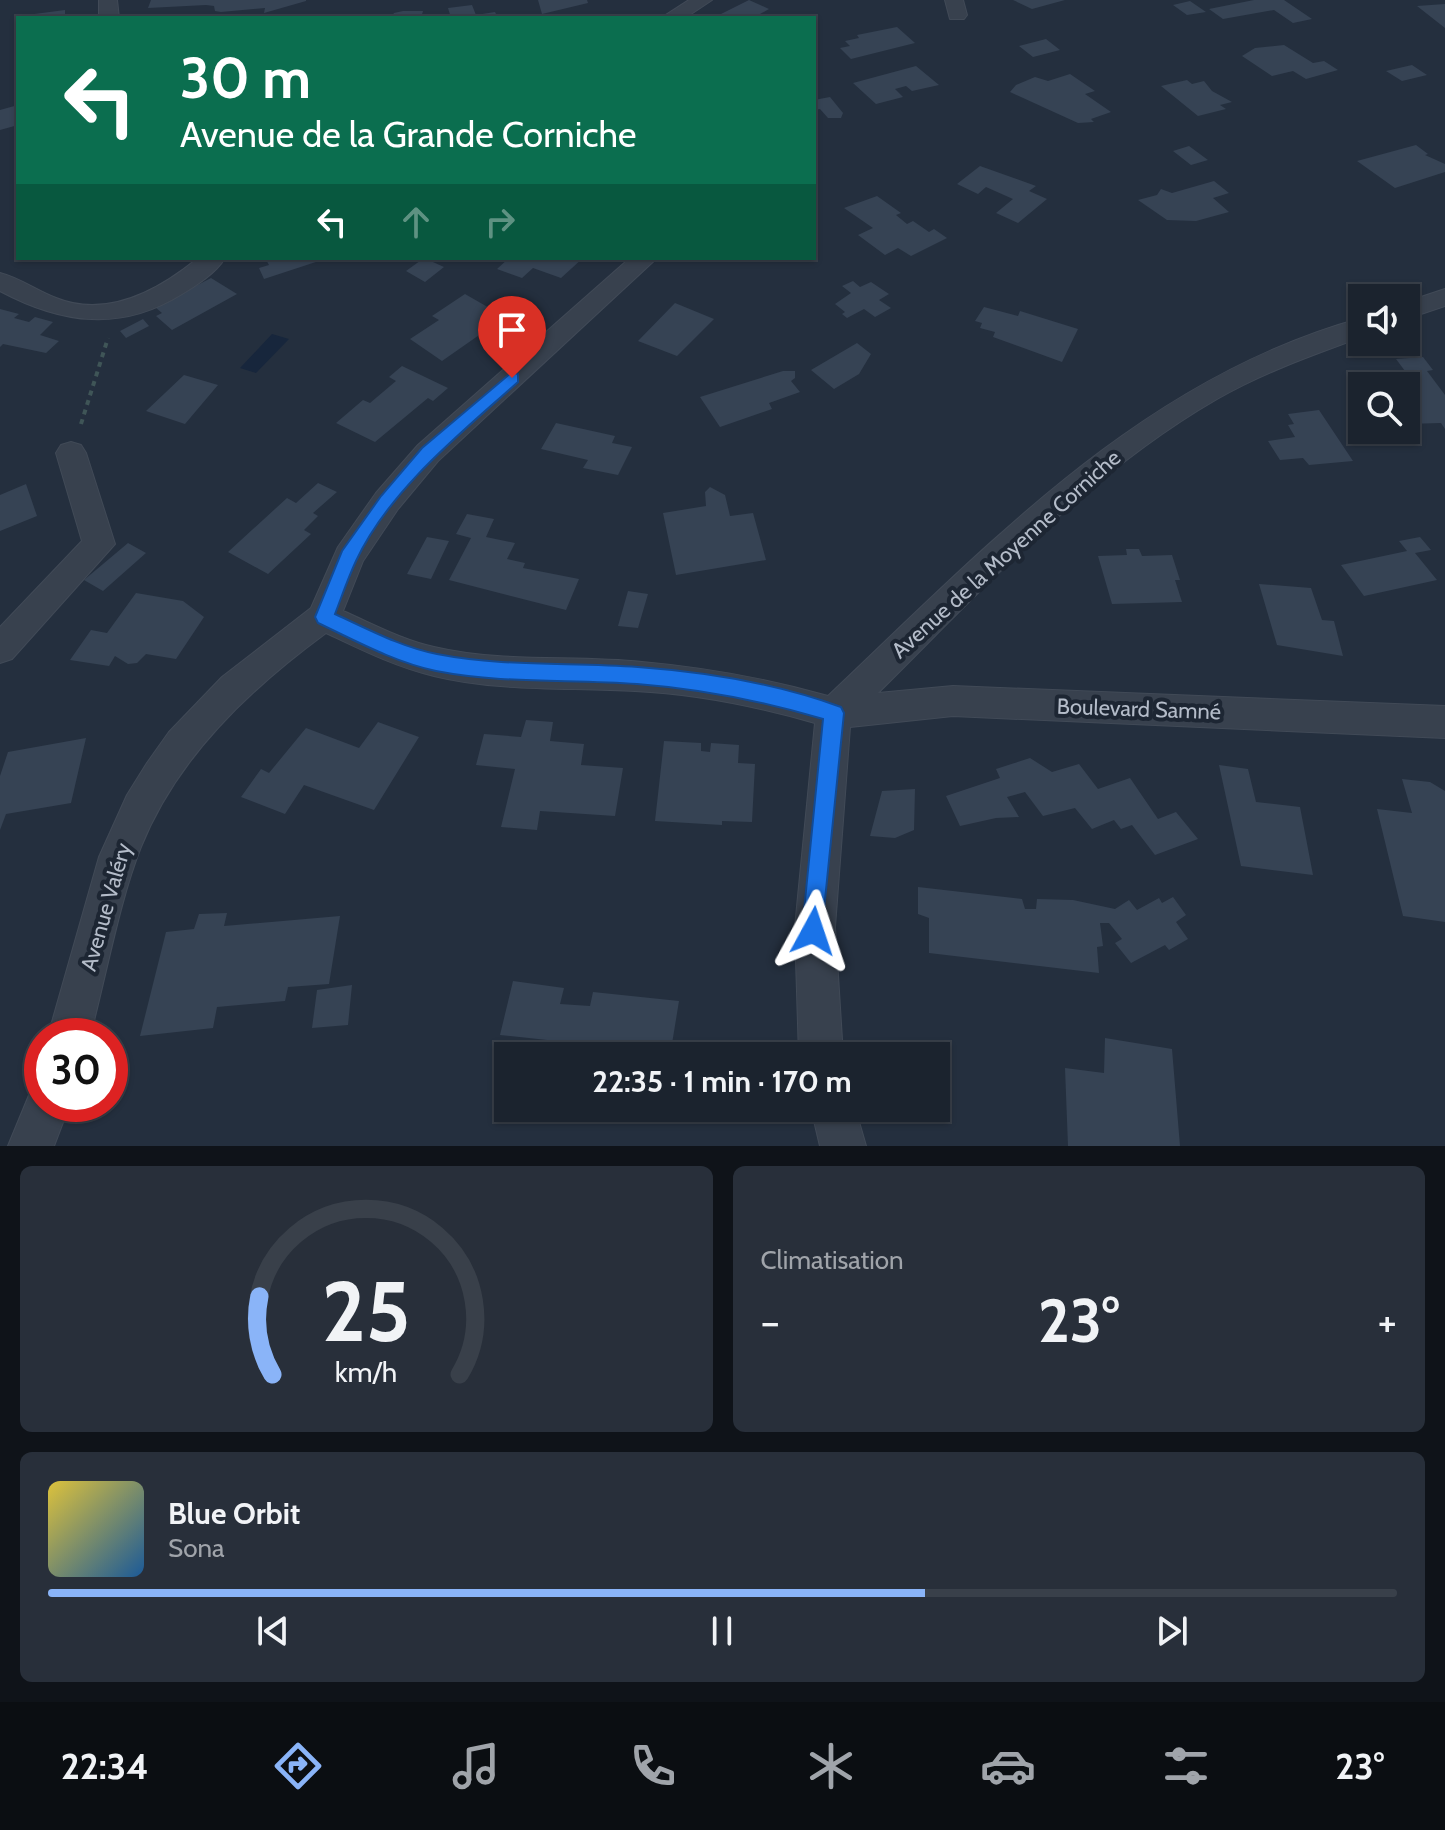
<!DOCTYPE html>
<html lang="fr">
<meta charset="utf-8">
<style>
:root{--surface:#1b232e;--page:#282f3a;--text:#f1f3f6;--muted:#a0a4aa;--line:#39404a;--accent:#8ab4f8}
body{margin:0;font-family:Cabin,sans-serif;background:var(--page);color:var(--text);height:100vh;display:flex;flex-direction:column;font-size:30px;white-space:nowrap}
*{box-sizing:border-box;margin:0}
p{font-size:26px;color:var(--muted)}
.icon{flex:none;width:44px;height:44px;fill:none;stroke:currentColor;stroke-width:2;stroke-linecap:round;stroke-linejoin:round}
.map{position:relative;height:1146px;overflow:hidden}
.sheet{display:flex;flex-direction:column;gap:20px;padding:20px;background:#0f1319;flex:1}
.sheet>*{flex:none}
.banner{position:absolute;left:16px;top:16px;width:800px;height:244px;border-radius:0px;box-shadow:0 2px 6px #0004,0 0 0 2px var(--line);background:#0b6e4f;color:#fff;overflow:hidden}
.tools{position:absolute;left:1348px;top:284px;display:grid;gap:16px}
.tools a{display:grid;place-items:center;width:72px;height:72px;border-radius:0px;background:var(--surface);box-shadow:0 2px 6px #0004,0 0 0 2px var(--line);font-size:40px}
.speed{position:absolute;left:24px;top:1018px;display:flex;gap:16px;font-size:40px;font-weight:700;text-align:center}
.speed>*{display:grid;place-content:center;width:104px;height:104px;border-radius:50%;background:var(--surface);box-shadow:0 2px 6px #0004,0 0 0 2px var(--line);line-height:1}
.speed .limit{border:12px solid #d22;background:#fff;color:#111}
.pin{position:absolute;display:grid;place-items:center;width:68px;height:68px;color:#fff;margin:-82px -34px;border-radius:50% 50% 50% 0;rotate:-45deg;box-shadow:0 0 8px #0007}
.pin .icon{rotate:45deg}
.me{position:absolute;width:88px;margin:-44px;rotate:5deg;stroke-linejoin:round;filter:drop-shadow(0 0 6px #0008)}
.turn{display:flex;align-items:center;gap:28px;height:168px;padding:0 32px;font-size:36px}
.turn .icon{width:104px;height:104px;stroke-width:2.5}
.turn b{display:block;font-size:56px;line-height:68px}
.lanes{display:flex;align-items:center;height:76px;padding:0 32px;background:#0003;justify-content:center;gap:40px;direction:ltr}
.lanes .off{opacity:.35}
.big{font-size:60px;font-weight:700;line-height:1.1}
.sheet .tile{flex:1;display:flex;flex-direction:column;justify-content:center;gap:12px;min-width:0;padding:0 28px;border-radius:12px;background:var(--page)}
.sheet .dial{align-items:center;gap:0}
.dial svg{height:208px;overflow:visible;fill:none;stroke:var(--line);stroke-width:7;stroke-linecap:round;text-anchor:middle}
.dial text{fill:var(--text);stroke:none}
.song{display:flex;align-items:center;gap:24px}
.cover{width:96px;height:96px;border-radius:12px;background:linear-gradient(135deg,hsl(50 70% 55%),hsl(210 70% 35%))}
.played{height:8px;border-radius:4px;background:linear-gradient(90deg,var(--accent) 65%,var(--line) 65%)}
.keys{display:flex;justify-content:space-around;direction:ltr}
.heat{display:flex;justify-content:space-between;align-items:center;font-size:44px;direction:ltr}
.sheet .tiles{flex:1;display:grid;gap:20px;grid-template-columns:1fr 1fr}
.tile:last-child{grid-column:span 2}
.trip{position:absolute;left:494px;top:1042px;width:456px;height:80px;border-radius:0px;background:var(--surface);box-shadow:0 2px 6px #0004,0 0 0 2px var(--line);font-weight:700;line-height:80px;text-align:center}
.tabs{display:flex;height:128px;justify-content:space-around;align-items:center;background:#0b0e12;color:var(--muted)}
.tabs .icon{width:56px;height:56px}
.tabs .on{color:var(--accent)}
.tabs b{font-size:36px;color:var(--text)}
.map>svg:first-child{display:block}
</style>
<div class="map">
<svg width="1445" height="1146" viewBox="0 0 1445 1146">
<rect width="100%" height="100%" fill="#242f3e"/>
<path fill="#17263c" d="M272,334L289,339L256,373L240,368Z"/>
<path fill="#364354" d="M151,0H306V1L264,13L265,8L221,12L215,11L214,6L206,5L148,8Z
M538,0H587L588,3L542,14Z
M749,0L769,9L753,18L719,15Z
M1013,0H1065L1032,9Z
M1254,0H1284L1312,19L1293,23L1274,10L1223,19L1209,9Z
M1190,1L1206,12L1187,15L1173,5Z
M1445,4V28L1417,6Z
M472,5L476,15L495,12L498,18H451L448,8Z
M65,10V18H19V16Z
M403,11H423L421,18H391L394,13Z
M897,27L915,43L851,59L840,48L850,46L845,41L859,38L857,35Z
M1046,39L1060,50L1033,57L1019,46Z
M1284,45L1313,63L1324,61L1338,70L1306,79L1293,71L1272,76L1242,56L1255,48Z
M1412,65L1427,75L1402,81L1386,71Z
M916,66L939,85L912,91L906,86L895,89L903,97L876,104L853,83Z
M1070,74L1095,91L1085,94L1111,112L1091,119L1094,122L1078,123L1010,92L1016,85L1035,77L1048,81Z
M1187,80L1192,84L1204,81L1212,91L1232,102L1220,105L1226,109L1198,116L1161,86Z
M830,97L843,113L841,118H828L820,109L814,110V100Z
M18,105V125L0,130V110Z
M1416,145L1428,154L1425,155L1445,164V172L1395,188L1357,161Z
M1189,146L1208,160L1191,165L1173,151Z
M980,166L1036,186L1029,191L1047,199L1018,223L996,213L1013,199L986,187L978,194L957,184Z
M1214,181L1229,193L1213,198L1229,212L1196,221L1167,220L1138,200L1157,195L1161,189L1172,193Z
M877,196L901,213L896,215L907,224L913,221L929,232L934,229L947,238L911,256L898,248L885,255L858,235L873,228L844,208Z
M265,258H325V259L264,279L259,268L269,265Z
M424,258L444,267L425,282L406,271Z
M509,258H583L561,278L533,268L522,278L497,269Z
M211,278L237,294L172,330L156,316L162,313L155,307Z
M853,281L860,287L871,282L889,294L879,300L891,308L875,317L864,309L847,318L842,314L845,312L835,304L851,293L842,286Z
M465,294L505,317L442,361L410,339L439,320L432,316Z
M675,303L714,319L677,356L638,341Z
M984,307L1018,316L1020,311L1078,329L1062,362L993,337L995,332L980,328L982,323L975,321Z
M0,309L19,314L14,318L29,322L35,317L53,322L40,335L59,341L46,353L3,344L0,347Z
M143,319L149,326L126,338L120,331Z
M857,343L871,354L859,374L834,389L811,370Z
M1423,357L1433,370L1427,371L1445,395V429L1441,423L1406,424V386H1379L1384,384L1378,372L1405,371L1396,359Z
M402,366L448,388L433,401L428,398L375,442L336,423L363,400L370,403L396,381L389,377Z
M783,371H795V378L791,381L800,392L769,403L772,409L720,427L700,397Z
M184,375L218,385L185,424L146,411Z
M1319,410L1353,461L1309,465L1303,458L1280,460L1268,441L1295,437L1288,425L1294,424L1288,414Z
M556,423L615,436L612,443L632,447L618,475L583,468L588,460L541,449Z
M318,483L337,492L313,513L318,516L304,530L311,534L268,574L228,552L287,498L296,503Z
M26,484L37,516L0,531V495Z
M710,487L725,495L730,516L753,513L766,560L676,575L663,513L706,506L705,492Z
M467,514L494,519L486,537L515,543L507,559L525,563L523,568L579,579L566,610L449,580L471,538L456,534Z
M427,537L449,541L431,579L407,574Z
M1420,537L1431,550L1415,553L1437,580L1364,596L1341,565L1407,551L1399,541Z
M128,543L146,553L103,591L84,580Z
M1126,549H1139L1142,556L1172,555L1180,580H1175L1182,602L1112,604L1098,556L1127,555Z
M1259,584L1311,588L1322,620L1334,621L1343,656L1277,645Z
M628,591L648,594L638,628L618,626Z
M136,593L183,601L204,617L176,659L146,654L137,663L128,664L115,656L109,666L70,660L91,630L107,633Z
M526,720L553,722L550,741L584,744L581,765L623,768L615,816L540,811L537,830L501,827L515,769L476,765L484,734L521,737Z
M378,722L419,737L374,810L304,785L285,814L241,797L261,769L269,773L306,728L359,748Z
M86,738L71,803L6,814L0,830V776L8,752Z
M664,741L701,743V751L710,752L711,743L739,745L738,763L755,764L752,822L722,821V825L655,821Z
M1030,758L1052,772L1079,764L1098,789L1130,778L1158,819L1176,812L1198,839L1155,855L1132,825L1121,829L1114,820L1092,829L1075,808L1043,816L1025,792L1007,797L1019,817L996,818L960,826L946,796L1000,778L996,769Z
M1219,765L1248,769L1256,802L1300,807L1313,875L1241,866Z
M1402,779L1430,782L1445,791V922L1403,916L1377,809L1412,813Z
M915,789L914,830L895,838L870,836L882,791Z
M918,887L1022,899L1025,909H1036L1037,899L1073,900L1115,909L1129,900L1137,910L1159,898L1162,903L1173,897L1186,915L1176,922L1188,939L1169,950L1165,945L1131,963L1115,943L1122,939L1109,923H1100L1103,946L1097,947L1099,973L929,953V918L918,914Z
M227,913L224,926L340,916L329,984L288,987L285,1001L217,1007L213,1028L140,1036L166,932L194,929L199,914Z
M513,981L564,988L560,1004L590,1006L593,992L679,1001L670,1056H582L584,1044L500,1035Z
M352,985L348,1025L312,1028L317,990Z
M1105,1038L1172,1049L1180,1146H1068L1065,1068L1104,1073Z"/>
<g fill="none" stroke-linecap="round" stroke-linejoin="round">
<defs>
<path id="street" d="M99,0H117L119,18H99Z
M689,0H712L685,18H661Z
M945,0H963L967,15L964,19H950Z
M198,258H225C216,273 197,285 182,294C121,332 62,324 0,291V273C20,278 37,291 56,298C108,319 159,290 198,258Z
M630,258H657L438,461L398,509L363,561L343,611C373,624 402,640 434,647C502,663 573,655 642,662C708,668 764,678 828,696C988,545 1143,378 1362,318V337C1313,355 1262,373 1217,399C1087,474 983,589 878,693L953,686L1445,706V738L953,716L850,727L835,927L843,1056H799L795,927L815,723C756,706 697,694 635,691C569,687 499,692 434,676C396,667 362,650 326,633C250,689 177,757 141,847C119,902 106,977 90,1036H48L99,857L127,795L147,763L169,732L222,677L311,608L338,547L376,493L418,445Z
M1445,289V306L1406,319V302Z
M71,442L81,445L86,453L115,544L12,659L0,663V627L82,541L56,453L61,445Z
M42,1084V1104H70L54,1146H8L32,1088Z
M811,1108H855L866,1146H820Z"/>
</defs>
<use href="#street" stroke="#414a57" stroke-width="2"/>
<path stroke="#3f5557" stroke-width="4" stroke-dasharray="5 5" stroke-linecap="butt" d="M81,424L108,338"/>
<use href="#street" fill="#38414e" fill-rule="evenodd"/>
</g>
<path fill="#1a73e8" stroke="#114b97" stroke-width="2" d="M512,372L518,374V382C461,433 389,490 356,561C348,578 342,596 335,614C368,629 401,647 437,654C503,667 571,662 638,667C707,672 776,683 841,707L844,713L821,939L813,942L805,939L802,931L823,719C762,701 702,689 637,684C571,679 502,684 436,671C394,662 356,641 318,623L315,617L342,551L381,496L422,448Z"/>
<g text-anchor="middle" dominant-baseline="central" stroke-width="8" stroke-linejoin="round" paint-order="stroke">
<g font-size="22" fill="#b4bcc9" stroke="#1d2633">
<text transform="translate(1006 554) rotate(-42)">Avenue de la Moyenne Corniche</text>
<text transform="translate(1139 709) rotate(2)">Boulevard Samné</text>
<text transform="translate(106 907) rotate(-74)">Avenue Valéry</text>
</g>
</g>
</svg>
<div class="tools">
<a><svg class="icon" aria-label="sound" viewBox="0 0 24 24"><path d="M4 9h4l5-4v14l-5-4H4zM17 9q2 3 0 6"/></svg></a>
<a><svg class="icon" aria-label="search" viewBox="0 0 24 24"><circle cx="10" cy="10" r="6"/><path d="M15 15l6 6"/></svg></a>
</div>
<div class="speed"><div class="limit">30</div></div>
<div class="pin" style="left:512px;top:378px;background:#d93025"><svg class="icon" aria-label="arrive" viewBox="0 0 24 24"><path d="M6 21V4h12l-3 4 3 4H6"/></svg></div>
<svg class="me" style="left:813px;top:931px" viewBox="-20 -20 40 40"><path d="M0-17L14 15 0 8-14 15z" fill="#1a73e8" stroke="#fff" stroke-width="4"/></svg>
<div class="trip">22:35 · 1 min · 170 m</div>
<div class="banner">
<div class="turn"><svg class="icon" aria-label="left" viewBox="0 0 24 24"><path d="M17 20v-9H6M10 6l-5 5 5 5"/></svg><div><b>30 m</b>Avenue de la Grande Corniche</div></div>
<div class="lanes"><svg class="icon" aria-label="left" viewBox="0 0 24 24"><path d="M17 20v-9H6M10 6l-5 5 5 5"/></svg><svg class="icon off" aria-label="ahead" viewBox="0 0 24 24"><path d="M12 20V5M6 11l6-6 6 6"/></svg><svg class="icon off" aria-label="right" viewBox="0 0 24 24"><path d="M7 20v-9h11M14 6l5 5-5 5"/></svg></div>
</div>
</div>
<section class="sheet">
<div class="tiles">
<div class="tile dial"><svg viewBox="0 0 100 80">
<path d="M14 69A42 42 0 1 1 86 69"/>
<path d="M14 69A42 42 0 0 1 9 39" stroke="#8ab4f8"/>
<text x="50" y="56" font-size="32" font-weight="700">25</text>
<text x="50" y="72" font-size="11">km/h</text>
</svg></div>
<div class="tile"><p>Climatisation</p>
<div class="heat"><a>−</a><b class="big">23°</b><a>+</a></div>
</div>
<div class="tile">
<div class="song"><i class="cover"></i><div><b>Blue Orbit</b><p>Sona</p></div></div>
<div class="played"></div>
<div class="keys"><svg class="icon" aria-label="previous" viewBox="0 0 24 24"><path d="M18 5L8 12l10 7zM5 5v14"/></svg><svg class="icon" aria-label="pause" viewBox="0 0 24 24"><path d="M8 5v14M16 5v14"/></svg><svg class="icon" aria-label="next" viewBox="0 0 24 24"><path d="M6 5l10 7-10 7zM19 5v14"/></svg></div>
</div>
</div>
</section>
<nav class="tabs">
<b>22:34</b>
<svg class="icon on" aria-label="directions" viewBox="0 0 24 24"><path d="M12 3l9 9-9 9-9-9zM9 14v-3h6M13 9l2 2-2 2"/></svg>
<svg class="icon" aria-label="music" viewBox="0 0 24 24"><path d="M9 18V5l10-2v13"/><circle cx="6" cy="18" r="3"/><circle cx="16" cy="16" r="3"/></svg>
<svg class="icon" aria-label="phone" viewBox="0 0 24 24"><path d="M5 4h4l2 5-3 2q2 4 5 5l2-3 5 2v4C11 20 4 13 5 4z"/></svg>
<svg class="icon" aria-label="climate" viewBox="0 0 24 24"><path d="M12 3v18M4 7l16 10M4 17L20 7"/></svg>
<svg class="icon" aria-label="car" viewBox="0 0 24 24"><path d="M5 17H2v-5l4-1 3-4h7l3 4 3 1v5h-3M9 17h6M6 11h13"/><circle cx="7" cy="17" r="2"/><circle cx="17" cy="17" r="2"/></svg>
<svg class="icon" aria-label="filters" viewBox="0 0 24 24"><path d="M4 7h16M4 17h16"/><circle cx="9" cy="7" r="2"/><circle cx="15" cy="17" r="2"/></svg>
<b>23°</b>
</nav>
